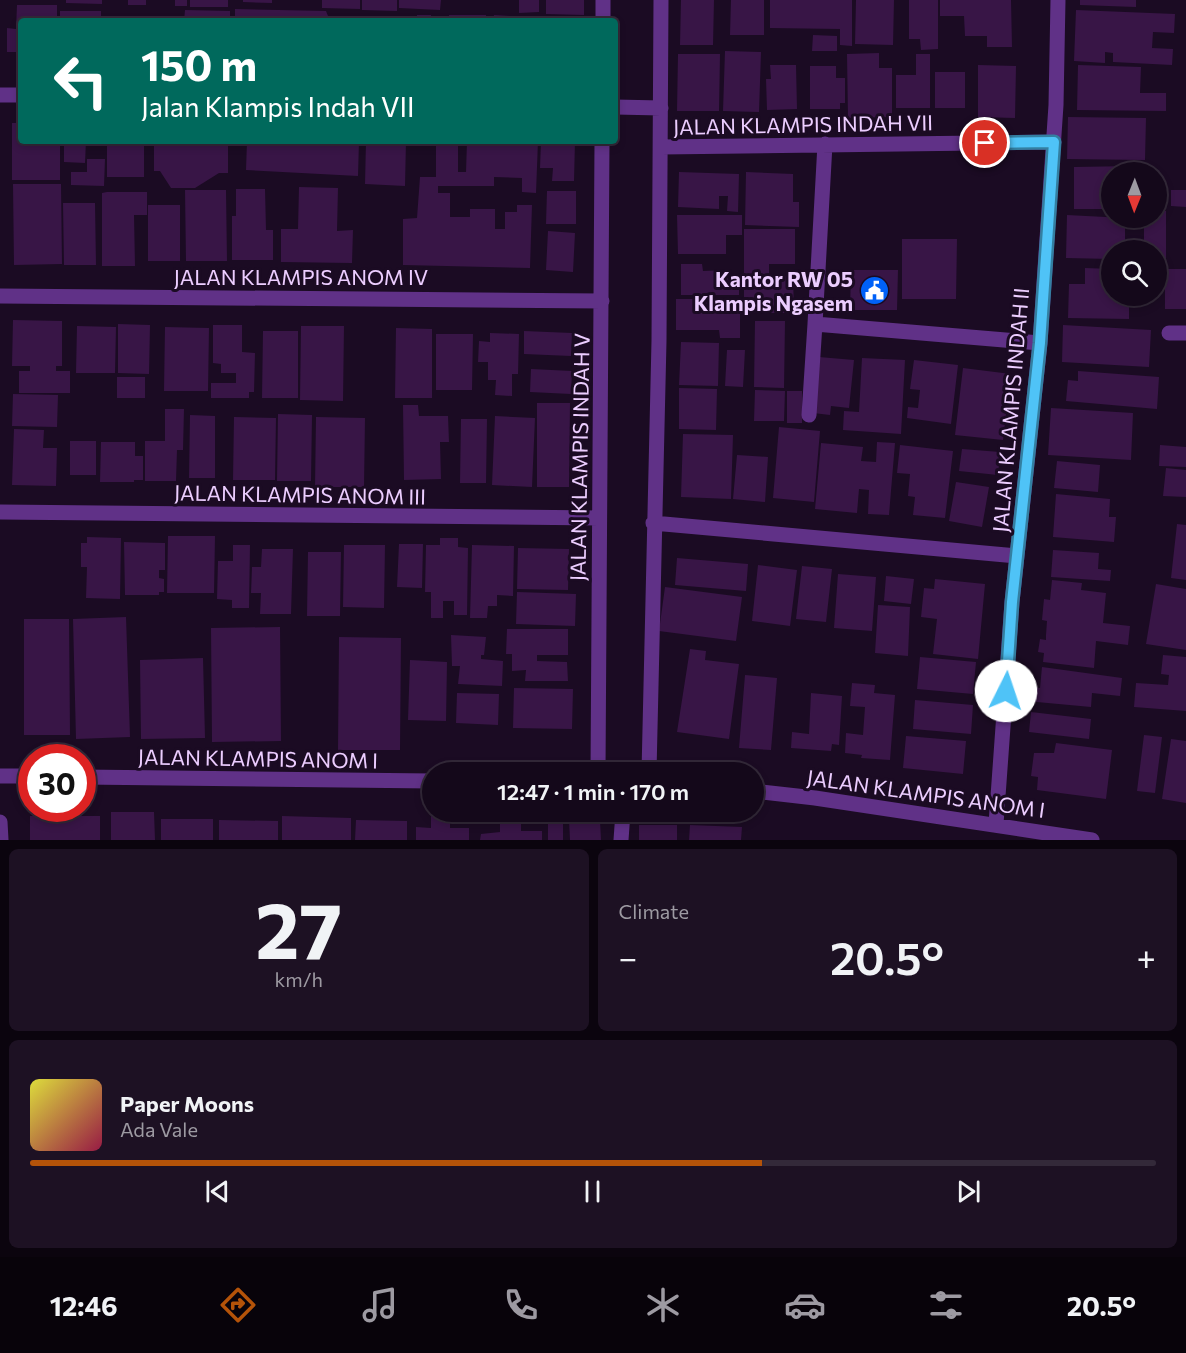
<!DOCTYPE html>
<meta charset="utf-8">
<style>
:root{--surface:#14081a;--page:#1d1123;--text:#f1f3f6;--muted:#9d9aa2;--line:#332939;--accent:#b45309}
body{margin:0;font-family:Commissioner,sans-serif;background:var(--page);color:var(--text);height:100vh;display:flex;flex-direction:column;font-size:22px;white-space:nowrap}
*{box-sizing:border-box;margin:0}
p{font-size:20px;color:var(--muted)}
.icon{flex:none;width:33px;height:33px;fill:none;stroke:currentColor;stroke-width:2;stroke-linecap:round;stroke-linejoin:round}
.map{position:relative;height:840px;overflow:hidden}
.sheet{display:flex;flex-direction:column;gap:9px;padding:9px;background:#0b040e;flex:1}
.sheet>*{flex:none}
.top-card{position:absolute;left:18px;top:18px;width:600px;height:126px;border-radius:6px;box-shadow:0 3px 9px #0003,0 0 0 2px var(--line);background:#00695c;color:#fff;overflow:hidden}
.needle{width:39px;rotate:181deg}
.controls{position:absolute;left:1101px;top:162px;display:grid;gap:12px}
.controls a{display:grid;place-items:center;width:66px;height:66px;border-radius:50%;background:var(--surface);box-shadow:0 3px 9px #0003,0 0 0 2px var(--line);font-size:30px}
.speed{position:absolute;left:18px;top:744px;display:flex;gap:12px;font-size:30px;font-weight:700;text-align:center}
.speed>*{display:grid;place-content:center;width:78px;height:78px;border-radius:50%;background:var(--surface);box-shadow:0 3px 9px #0003,0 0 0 2px var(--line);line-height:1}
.speed .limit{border:9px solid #d22;background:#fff;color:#111}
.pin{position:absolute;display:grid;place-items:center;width:51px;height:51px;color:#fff;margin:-26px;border:3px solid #fff;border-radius:50%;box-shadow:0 2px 6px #0007}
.me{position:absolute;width:66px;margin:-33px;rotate:4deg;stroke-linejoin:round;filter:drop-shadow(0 0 4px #0008)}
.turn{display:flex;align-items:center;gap:21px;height:126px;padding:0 24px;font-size:27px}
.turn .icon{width:78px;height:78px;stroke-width:2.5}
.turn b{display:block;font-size:42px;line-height:51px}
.big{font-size:45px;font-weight:600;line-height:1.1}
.sheet .widget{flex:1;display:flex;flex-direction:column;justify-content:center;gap:9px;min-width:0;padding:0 21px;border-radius:9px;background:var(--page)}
.sheet .dial{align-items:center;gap:0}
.dial b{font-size:78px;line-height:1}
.song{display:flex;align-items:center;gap:18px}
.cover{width:72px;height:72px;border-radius:9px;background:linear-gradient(135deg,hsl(60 70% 55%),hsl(340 70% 35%))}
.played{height:6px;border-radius:3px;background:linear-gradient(90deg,var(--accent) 65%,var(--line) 65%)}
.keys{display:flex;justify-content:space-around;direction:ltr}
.heat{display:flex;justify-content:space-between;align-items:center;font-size:33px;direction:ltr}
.sheet .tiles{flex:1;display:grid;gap:9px;grid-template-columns:1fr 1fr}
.widget:last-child{grid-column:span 2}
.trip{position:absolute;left:422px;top:762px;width:342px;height:60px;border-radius:30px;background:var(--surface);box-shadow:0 3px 9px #0003,0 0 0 2px var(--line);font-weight:600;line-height:60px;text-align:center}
.dock{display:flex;height:96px;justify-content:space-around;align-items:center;background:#08030a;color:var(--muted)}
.dock .icon{width:42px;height:42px}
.dock .on{color:var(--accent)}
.dock b{font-size:27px;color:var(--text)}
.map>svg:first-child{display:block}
</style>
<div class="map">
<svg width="1186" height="840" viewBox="0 0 1186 840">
<rect width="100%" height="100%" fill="#1b0b23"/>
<path fill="#381546" d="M66,0H102V4L66,3Z
M128,0H146V5H128Z
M175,0H187V6H175Z
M190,0H228V7H190Z
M243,0H272V3L243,2Z
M322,0H360V9L322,8Z
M362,0H397V11L362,10Z
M399,0H441L440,10L399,8Z
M519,0H539V12L519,13Z
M546,0H584V15L546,14Z
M681,0H714L713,45H680Z
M731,0H764V35H730Z
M770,0H852V46L840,45V29L770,28Z
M856,0H894L893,45L855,44Z
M909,0H938V49L921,50L920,39H909Z
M940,0H1011L1012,47H987V36H965L964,16H940Z
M1080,0H1136V7L1080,5Z
M17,5H57V21H21V62H16V52H7V28L16,29Z
M235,9L326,11L330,21H235Z
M185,10L230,11V21H184Z
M1076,10L1175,14L1174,33L1153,32L1152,48L1173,49L1172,65L1113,62V53L1105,52V63L1074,61Z
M60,11H101V21H60Z
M417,15H431V21H417Z
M449,15H486V21H449Z
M494,15L510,16V21H493Z
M360,18L389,19V21H360Z
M813,35L837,36V51H812Z
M725,51L761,52L759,112L723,111Z
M879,53V68H892V117L848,118L847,54Z
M678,54H720L719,111H677Z
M916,54H930V108H896V75H916Z
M770,65H796L797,109L767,110L766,79H771Z
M978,65L1016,66L1015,118L978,117Z
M1078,65L1141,67L1140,93H1166V111L1077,110Z
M810,66H836V78H845V103H840V109H810Z
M935,72H965V108H935Z
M1068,117L1146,118L1145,160L1067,159Z
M12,123H21V141H60V180H12Z
M64,141H86L85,163L64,162Z
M107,141H144V177H107Z
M154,141H228V173H219L195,188H171L160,171H154Z
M247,141H359L358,176L246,170Z
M366,141H406L405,186L365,184Z
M467,141H538L536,193L522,192V178L494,177V186H438V193H450V217H470V209H495V229H505V212H517V205H532L530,268L403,265V219L417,218L420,177H436V143H458V172H466Z
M541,141H575L574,181H552L553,168H540Z
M87,159H105L104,186L71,185V172H87Z
M1132,166V172H1112V209H1074V167Z
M679,172L739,174L738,212L727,211L728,196H719V209L678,207Z
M746,172L793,174V202H799V227L745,225Z
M13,184H61L62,264L14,265Z
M299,187L338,188L337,231L353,230L352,263L281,262V229H298Z
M236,189H265L266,230H273V260H232V216H236Z
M185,190H226L227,261H186Z
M1171,190H1186V207L1171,206Z
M547,191H576V224H546Z
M107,192H147V215H134L135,266H102V193Z
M63,203H95L96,265H64Z
M148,205H180V261H148Z
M1156,211H1166V263H1156V250H1144V218H1156Z
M677,215H742V235H726V254H678Z
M1067,215L1125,218V250H1112V259L1066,258Z
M744,229H795V264H769V274H744Z
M548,231L575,233L573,272L546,270Z
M902,239H957L956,299H902Z
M681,264H702L703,271L728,270V279H739V295H681Z
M1085,268L1112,269V296H1129V319L1068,318L1069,284H1085Z
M1165,269H1186V309H1165Z
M851,270H898L897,310H850Z
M744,276H793L794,313H744Z
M676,299H740V338H720L719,330H676Z
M13,320L62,321V366H56V371H70V393H19V371H30V366H12Z
M755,321H785L784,388L754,387Z
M118,324L150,325L149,374L118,373Z
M213,325H242V352L255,353L254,392H249V398H211V383H236V373H221V364L213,363Z
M1063,325L1151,330L1149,367L1062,362Z
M77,326L116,327L115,373H76Z
M301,326H344L343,401L300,400Z
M165,327L209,328L208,391H164Z
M396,328L432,329V398H395Z
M263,331H298V398H262Z
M524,331L572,333L571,356L524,354Z
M490,333L519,334L518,374H512V396L495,395L496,380H488V362H478L479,341L490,342Z
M436,334H473L472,390H436Z
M681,342L719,343L718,386L679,385Z
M727,350H745L743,387L725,386Z
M819,357L854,360L849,408L831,406L830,415L813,413Z
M862,358L905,360L901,434L843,430L844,411L859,412Z
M914,360L958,365L951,424L907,418L908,407L918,408L920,390L910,389Z
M963,368L1011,374L1003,440L955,435Z
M531,369L572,371L571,394L530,392Z
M1078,371L1159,377L1157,409L1066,401L1068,380L1078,381Z
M117,377H145V398H117Z
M679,388L717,389L716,430L679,429Z
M755,390L785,391L784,421H754Z
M787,391H802V423H787Z
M13,394L58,395L57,427L12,426Z
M537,403H570L569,487H537Z
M403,405H418L419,416H448L449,442H440L441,479L404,480Z
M1051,408L1133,413L1131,460L1048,455Z
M165,409H184L183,450H177L176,481H145V441H165Z
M278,414L312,415L311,481H277Z
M190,415L215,416V478H189Z
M495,416L535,418L532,487L492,485Z
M234,417L276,418L275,480H233Z
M316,417L365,418L364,487H315Z
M461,419H487L486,483H460Z
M779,427L820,431L814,502L773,498Z
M14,429L44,430L43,448H57L56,486L12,485Z
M683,434L733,435L731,499L681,497Z
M70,441H96V475H70Z
M101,442H135V456H143V480H134V482H100Z
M877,442L895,443L889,515L868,514L869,490L859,489L857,513L815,509L821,443L863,447L861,461L876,462Z
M900,445L953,451L945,518L913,515L915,497L908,496L910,474L897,473Z
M1160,445L1186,447V467L1159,466Z
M962,449L1000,452L998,475L959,471Z
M737,455L768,457L765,502L733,499Z
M1057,461L1100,465L1098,492L1054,488Z
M1166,468L1186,470V497L1163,496Z
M956,482L989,487L982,527L949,521Z
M1056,494L1110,499L1109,517H1116L1114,542L1053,537Z
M1177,524L1186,525V580L1171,578Z
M168,536H215L214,593H167Z
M87,537L121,538L120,599L86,598L87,567H81V543H87Z
M440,538H458V547L468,548L467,615H454V601H443V618H431V592H425L426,545H440Z
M124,542L165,543V570H159V578L164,579V592H159V595H125Z
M399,544H423L422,588L397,587Z
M233,545H250L249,608H232V600L217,599L218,561H233Z
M344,545H385L384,608L343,607Z
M472,545L514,546L513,596L497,595V606H488L487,618H470Z
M518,548L569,549L568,590L517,589Z
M262,549H293L291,614H260L261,593H251L252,567H261Z
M1053,550L1099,553L1098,569L1111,570L1110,581L1051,577Z
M308,552H341L340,616H307Z
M677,558L748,564L746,591L675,585Z
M758,565L797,570L790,626L752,621Z
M802,566L832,569L826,622L796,619Z
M838,574L876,577L872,631L834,628Z
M886,576L914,579L911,604L884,601Z
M935,579L985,584L978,659L933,654L937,619L921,617L924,588L934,589Z
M1052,580L1082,583L1081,590L1106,593L1103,623L1130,626L1128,645L1096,641L1094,668L1043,662L1044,653L1038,652L1040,639L1046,640V635L1047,621L1042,620L1044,599L1050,600Z
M1156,584L1186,589V650L1146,644Z
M665,587L742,597L736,641L659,631Z
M517,592L576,594L575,626L516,624Z
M878,605L910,607L908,656L875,653Z
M126,617L130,737L76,739L73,619Z
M24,619H69L70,735H24Z
M280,627L281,741L212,742L211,628Z
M507,629H568V655H537V661L567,662L568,681H525L526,670L512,671V654H506Z
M451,635L486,637L484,655H481V659L503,661L502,686L458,684L460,666H452Z
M339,637L401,638L400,750H338Z
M690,649L706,651L705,660L739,664L729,739L677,732Z
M1163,655L1186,657V711L1134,707L1136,683L1168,685L1169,675L1161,674Z
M920,657L976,662L973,694L917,689Z
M203,658L205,738L141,739L140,660Z
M410,660L447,662L446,721L408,720Z
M1042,667L1122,678L1120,696L1092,693L1091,707L1026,701L1027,686L1040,688Z
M745,675L777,678L771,750L739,748Z
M852,683L875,685L874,693L895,695L890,760L861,758L862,755L845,753L846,733L863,735L865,707L850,706Z
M514,688L573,689L572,729L513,728Z
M457,693L499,694L498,725L456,723Z
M811,693L842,696L839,745L832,744L831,751L791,748L792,732L809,734Z
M915,700L973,705L971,734L913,729Z
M1031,712L1091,719L1089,739L1029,732Z
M1144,735L1162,737L1155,793L1137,791Z
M906,736L966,741L963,774L903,768Z
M1171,739L1186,741V803L1162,799Z
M1056,743L1112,750L1106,799L1037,790L1038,777L1031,776L1034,753H1054Z
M111,812H154L155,840H111Z
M500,815H521V831H542V840H480L481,834L500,832Z
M30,816H100V840H30Z
M282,816L351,818V840H282Z
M431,816L450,817V828H469V840H416V827L431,828Z
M161,819H213V840H161Z
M219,820L278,821V840H219Z
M356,820L407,821V840H355Z
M569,820H600L601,840H570Z
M563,822V840H548V823Z
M639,825H677V840H639Z
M690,825L742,827L741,840H689Z"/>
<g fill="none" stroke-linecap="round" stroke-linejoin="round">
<path stroke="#603187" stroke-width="15" d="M603,21V0
M0,95H21
M615,107L661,108
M825,144L815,324L1040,343
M661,147L1054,142
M0,296L602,301
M1169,333H1186
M809,415L815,324
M0,512L599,518
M653,523L1017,556
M598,772L602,141
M649,772L659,341L661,0
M0,776H32
M82,777L432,781
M753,791L815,798L1092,840
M0,822L1,840
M996,824L1012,602L1040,343L1056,105L1058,0
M621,840L623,812"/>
</g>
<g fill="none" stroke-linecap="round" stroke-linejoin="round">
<defs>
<path id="route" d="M985,143L1054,142L1040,343L1012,602L1006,691"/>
</defs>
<use href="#route" stroke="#337fa1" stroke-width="15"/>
<use href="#route" stroke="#4fc3f7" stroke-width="10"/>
</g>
<defs>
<symbol id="civic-disc" viewBox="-11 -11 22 22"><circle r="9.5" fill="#0061f8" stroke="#1b0b23"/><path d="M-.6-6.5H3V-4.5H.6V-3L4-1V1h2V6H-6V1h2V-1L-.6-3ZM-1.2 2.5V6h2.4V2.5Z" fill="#fff"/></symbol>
</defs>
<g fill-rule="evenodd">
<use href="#civic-disc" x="858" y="274" width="33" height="33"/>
</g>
<g text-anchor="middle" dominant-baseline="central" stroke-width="6" stroke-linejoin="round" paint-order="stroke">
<g font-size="21" fill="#eccdff" stroke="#1b0b23">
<text transform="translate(803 124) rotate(-1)">JALAN KLAMPIS INDAH VII</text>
<text x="301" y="276">JALAN KLAMPIS ANOM IV</text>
<text transform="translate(1010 410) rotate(-85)">JALAN KLAMPIS INDAH II</text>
<text transform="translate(579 457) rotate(-89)">JALAN KLAMPIS INDAH V</text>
<text transform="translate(300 494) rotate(1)">JALAN KLAMPIS ANOM III</text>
<text transform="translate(258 758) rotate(1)">JALAN KLAMPIS ANOM I</text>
<text transform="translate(926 793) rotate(8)">JALAN KLAMPIS ANOM I</text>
</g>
<g font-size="21" font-weight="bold" fill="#eccdff" stroke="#1b0b23" text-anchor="end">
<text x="853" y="278">Kantor RW 05<tspan x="853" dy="24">Klampis Ngasem</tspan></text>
</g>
</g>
</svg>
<div class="controls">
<a><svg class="needle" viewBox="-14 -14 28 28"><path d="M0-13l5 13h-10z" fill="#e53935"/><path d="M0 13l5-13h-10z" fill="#9d9aa2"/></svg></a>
<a><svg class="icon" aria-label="search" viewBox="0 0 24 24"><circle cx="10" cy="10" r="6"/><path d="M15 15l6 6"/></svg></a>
</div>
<div class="speed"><div class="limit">30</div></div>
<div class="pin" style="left:985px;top:143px;background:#d93025"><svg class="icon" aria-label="arrive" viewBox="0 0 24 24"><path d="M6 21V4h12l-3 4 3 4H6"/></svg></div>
<svg class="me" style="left:1006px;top:691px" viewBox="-20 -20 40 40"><circle r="19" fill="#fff"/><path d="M0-13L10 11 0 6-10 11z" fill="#4fc3f7"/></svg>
<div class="trip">12:47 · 1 min · 170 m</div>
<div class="top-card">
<div class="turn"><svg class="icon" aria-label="left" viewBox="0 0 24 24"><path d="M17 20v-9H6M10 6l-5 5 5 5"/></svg><div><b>150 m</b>Jalan Klampis Indah VII</div></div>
</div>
</div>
<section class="sheet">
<div class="tiles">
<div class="widget dial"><b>27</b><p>km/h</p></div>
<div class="widget"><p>Climate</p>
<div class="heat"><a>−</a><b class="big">20.5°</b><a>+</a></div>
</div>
<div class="widget">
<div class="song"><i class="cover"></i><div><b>Paper Moons</b><p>Ada Vale</p></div></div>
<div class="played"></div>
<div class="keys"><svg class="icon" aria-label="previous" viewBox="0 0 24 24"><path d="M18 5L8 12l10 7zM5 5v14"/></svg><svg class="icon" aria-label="pause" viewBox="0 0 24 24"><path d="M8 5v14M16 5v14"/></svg><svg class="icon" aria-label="next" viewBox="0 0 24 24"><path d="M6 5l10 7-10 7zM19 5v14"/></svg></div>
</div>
</div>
</section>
<nav class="dock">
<b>12:46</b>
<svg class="icon on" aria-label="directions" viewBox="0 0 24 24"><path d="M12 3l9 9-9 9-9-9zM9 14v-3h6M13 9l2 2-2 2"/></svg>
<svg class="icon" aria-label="music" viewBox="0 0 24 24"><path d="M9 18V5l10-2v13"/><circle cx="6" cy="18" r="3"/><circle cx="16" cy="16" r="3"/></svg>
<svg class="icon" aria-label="phone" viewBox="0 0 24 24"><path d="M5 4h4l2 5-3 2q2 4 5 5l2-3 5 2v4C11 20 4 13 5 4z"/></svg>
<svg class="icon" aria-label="climate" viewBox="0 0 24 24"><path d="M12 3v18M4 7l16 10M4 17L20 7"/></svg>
<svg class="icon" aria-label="car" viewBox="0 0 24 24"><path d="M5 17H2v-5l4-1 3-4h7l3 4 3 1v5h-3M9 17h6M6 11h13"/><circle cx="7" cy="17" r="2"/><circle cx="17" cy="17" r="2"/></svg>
<svg class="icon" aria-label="filters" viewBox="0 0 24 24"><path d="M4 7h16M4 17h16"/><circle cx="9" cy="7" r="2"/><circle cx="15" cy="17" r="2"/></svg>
<b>20.5°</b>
</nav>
